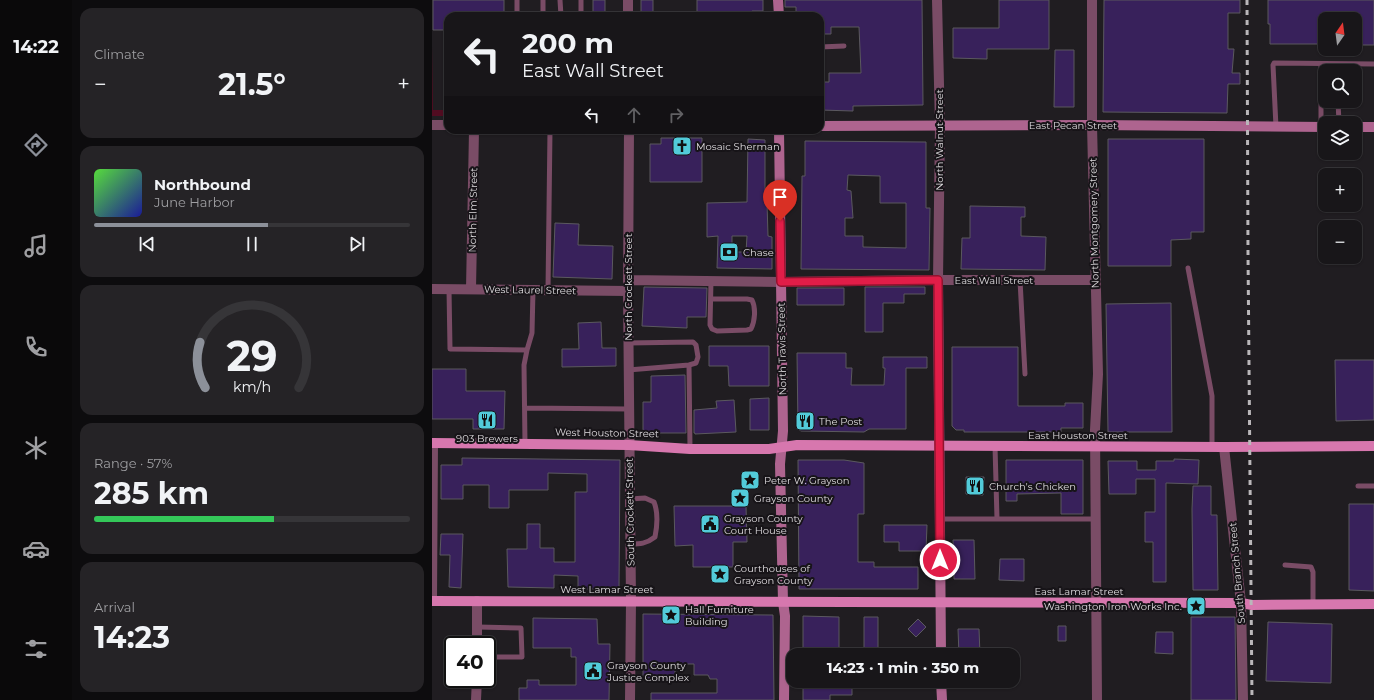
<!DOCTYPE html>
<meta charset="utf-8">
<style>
:root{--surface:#181619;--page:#252326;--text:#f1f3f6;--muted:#9f9fa2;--line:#363538;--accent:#8c9099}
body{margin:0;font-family:Montserrat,sans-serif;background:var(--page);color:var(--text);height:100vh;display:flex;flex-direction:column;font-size:15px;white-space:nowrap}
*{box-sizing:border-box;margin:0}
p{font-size:13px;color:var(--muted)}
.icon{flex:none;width:22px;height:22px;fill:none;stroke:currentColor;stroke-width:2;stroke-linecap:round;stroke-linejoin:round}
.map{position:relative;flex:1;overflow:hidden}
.details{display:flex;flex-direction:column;gap:8px;padding:8px;background:#0d0c0e;width:360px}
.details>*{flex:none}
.banner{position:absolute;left:12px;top:12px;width:380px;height:122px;border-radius:12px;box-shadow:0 1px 3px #0004,0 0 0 1px var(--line);background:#181619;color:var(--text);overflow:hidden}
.needle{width:26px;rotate:14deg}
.buttons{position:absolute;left:886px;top:12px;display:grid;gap:8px}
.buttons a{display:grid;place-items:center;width:44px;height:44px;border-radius:8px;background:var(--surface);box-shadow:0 1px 3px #0004,0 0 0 1px var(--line);font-size:20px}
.speed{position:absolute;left:12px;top:636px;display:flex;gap:8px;font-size:20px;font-weight:700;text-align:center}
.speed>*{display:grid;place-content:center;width:52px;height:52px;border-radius:50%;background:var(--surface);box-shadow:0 1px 3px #0004,0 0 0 1px var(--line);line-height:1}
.speed .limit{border:2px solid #111;border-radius:6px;background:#fff;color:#111}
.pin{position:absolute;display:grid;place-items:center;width:34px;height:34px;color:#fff;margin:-41px -17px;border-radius:50% 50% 50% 0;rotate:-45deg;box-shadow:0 0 4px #0007}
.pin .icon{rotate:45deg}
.me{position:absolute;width:44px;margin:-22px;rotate:0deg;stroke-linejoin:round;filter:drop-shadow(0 0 3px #0008)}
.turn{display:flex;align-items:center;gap:14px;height:84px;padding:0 12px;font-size:18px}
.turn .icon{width:52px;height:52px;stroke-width:2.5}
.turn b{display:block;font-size:28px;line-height:34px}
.lanes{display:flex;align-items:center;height:38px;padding:0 12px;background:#0003;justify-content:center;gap:20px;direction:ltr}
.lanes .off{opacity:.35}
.big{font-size:30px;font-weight:700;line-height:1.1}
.details .widget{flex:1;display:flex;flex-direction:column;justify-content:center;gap:6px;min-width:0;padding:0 14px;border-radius:12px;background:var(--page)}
.details .dial{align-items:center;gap:0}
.dial svg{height:104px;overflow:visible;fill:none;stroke:var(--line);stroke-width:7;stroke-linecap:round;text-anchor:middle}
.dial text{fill:var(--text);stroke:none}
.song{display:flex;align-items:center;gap:12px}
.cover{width:48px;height:48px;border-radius:6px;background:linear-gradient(135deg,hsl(110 70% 55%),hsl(240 70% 35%))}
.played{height:4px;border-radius:2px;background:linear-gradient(90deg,var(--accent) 55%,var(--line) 55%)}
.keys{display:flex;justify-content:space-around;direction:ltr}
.heat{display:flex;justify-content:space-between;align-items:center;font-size:22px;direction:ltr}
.charge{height:6px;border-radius:3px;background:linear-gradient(90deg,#34c759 57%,var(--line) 0)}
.trip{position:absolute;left:354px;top:648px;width:234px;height:40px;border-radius:12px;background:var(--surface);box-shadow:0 1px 3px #0004,0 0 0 1px var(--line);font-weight:700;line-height:40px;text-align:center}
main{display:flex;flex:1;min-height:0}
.dock{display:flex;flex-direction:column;width:72px;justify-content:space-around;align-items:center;background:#0a090a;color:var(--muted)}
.dock .icon{width:28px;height:28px}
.dock .current{color:var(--accent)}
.dock b{font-size:18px;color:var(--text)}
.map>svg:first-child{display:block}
</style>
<main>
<nav class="dock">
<b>14:22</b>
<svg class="icon current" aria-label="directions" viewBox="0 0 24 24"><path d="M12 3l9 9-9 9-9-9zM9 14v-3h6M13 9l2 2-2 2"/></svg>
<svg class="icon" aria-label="music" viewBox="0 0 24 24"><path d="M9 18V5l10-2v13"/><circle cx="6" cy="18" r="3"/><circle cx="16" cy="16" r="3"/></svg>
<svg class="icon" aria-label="phone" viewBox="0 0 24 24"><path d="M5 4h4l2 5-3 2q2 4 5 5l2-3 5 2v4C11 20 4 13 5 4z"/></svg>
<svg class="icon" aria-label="climate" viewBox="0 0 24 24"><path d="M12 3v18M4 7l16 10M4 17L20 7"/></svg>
<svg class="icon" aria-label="car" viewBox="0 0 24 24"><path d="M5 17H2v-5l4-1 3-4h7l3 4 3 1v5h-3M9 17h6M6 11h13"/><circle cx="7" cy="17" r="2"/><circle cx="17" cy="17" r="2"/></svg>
<svg class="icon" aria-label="filters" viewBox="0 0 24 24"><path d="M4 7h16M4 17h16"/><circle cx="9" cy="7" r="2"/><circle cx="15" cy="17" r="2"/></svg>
</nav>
<section class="details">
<div class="widget"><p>Climate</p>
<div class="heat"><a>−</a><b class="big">21.5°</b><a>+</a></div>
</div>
<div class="widget">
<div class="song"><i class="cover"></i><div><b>Northbound</b><p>June Harbor</p></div></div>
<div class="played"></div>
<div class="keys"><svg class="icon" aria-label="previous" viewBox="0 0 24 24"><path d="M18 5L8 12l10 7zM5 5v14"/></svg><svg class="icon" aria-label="pause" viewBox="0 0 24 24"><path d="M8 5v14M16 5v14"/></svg><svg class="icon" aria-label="next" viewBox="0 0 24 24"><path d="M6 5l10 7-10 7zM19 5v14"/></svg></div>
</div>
<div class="widget dial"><svg viewBox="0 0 100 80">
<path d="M14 69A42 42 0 1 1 86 69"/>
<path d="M14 69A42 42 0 0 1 10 34" stroke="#8c9099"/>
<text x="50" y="56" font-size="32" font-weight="700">29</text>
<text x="50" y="72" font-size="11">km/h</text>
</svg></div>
<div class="widget"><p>Range · 57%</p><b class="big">285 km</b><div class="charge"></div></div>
<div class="widget"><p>Arrival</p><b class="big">14:23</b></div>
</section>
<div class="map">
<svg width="942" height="700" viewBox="0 0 942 700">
<rect width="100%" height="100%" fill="#201d21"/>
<path fill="#510c21" d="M0,47L1,110H16V116H0Z"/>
<path fill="#38215b" stroke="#5b595f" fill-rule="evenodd" d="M1,0H72V16H16V30H1Z
M161,0H173V16H161Z
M209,0H221V16H209Z
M265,0H331V11H320V16H265Z
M353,0H490L491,105L421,106V111L388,110V82H397V73H429L427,27H399V34H388V16H364V7H353Z
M567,0H617V49H555V59L521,58V28H567Z
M672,0H808V13H796V49H802L800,73H808V84H796L795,113L671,112Z
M836,0H942V45H923V19H893V44H838V24H836Z
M623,50H642V107H622Z
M229,138H270V182H218V144H229Z
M316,139L333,140V202H335L336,236L340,237V269L285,268L286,236L275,237V203L315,202ZM300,236H315L314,252H300Z
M676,139H772V232H759V239L739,240V266H676Z
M373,141L494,142V208H498L497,270L369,269L370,176H373ZM416,175L448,176V203H474V248L431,247V236H413V218H421L419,191L415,190Z
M538,206L593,207V217H589V236L614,237L613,270L529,269L530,238H538Z
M123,223L147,224L146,245L181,246L180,279L121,277Z
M212,287L275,288L274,317H255V328L210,326Z
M433,287H493V294H472V303H451V332H433Z
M365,288H412V305H365Z
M739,303L740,432H676L674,304Z
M169,322L170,348H184V366L130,367V349H147L146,323Z
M277,346H337V386H297L296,366H277Z
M520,347H586V406H633V403H651V428H629V432H532V430H524L520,426Z
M365,353H414V368H420L419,385H452L453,368H451V357H495V368H474V429H437L432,432L369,431L366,429Z
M903,360H942V420L904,421Z
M0,369H34V391H73L72,429H41V419H0Z
M253,375L254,433H211V402H219V376Z
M337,398V430H318V399Z
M302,400L304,432L263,434V433H262V410L285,408L284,401Z
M30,458L188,460L187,589H146V576L122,575V588L76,587L75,549H95V524H108V548H122V562H143V492H155V474L116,473V490H77V508H57V485H31V499H9V465H30Z
M742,459L767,460L766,484L734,483V582H721V542H713V512H723V479H704V494H677L676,461H705V470H724V461H742Z
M366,460H412L432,463V514H426V562H442V567H486V589H367Z
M574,460H651V514H629V493L585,494V501H574Z
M534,477H552L551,495L534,494Z
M761,486H779V515H785L786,590H761L760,509Z
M917,504H942V591L917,590Z
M242,506H314L315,542H301V567H261V545L243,546Z
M452,525H495L494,551H467V542H452Z
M9,534H31L29,588L17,587L18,555H8Z
M521,540H542L543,579H522Z
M568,559H592V581L567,580Z
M211,614L341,615L342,700H219V693H285V679H278L276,675H262V664H243V679L211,678Z
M371,616L407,617V655H371Z
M432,617H446V655H432Z
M759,617H803L804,700H759Z
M101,618L165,619L166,644H178L177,700H87V688H95V680H107V685H144V657H139V648H101Z
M486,619L494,627L484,637L476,629Z
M836,622L900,624L899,683L834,681Z
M626,626H634V641H626Z
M526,629H547L548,655H527Z
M724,632H741V654L723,653Z
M371,681H420V695H398V700H371Z"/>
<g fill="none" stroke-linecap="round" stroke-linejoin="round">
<path stroke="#7d7a7d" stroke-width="1.5" stroke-dasharray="1 3" stroke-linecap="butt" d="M902,57V49"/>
<path stroke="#7a4c66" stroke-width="5" d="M128,0L129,16
M85,16V0
M111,16V0
M149,16V0
M388,47L412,46
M889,64V127
M906,101L907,123
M844,127L841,65L842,63L942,64
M756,268L780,396V447
M588,280L593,374
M17,289L18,349L95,350L100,333L101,290
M116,290L118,130
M279,299H315L320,300C324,308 323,321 319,329L315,330L285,331L280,329L278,325L279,281
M196,343L261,342L264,345L266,357L264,363L257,365L196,370
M257,365L258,449
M93,408L196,409
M93,444L92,365L95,350
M563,446L565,519
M926,486H942
M198,499L213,498L222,502C226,512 225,527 223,537C214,544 208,544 198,544
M508,519H664
M853,565L879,567L881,572V605
M46,627L89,628L90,657H55"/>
<path stroke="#7a4c66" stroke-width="10" d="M196,0V16
M505,0L508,126L506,280
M660,0V125L666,374L663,430L665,700
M0,125H16
M197,130L196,291L199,601L198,700
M196,280L349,282L506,280H663
M0,289L196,291
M39,289L42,130
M792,447L809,603L811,700
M0,601L1,443
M45,601V645
M44,700L45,679"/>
<path stroke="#ae648f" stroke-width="10" d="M346,0L347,16
M388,126L660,125L893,127
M923,127H942
M347,130L351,431L348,464L351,602L353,616L352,700
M506,280L509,655
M509,681L510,700"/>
<path stroke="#d777ae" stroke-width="10" d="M0,443L197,445L258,449H337L365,445L792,447L942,446
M0,601L809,603L820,605L942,604"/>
<path stroke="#bab7ba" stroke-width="3" stroke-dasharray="5 5" stroke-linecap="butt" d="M815,0L816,253L820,700"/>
</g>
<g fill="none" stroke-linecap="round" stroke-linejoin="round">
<defs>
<path id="route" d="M348,221L349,282L506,280L508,560"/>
</defs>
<use href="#route" stroke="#92132f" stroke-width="10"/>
<use href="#route" stroke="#e11d48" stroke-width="7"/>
</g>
<defs>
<symbol id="church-square" viewBox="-11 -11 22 22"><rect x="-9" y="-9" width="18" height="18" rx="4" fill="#52cbd9" stroke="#171418"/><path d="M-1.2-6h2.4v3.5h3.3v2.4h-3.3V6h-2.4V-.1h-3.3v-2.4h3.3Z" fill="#111"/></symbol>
<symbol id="bank-square" viewBox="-11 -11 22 22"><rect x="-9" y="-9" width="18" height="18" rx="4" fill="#52cbd9" stroke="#171418"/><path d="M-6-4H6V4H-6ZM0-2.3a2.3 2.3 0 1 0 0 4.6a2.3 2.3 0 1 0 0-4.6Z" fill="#111"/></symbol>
<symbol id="restaurant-square" viewBox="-11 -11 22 22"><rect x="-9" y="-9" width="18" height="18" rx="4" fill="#52cbd9" stroke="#171418"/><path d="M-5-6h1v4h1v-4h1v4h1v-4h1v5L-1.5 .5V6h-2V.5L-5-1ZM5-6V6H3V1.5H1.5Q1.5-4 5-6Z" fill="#111"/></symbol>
<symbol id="sight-square" viewBox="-11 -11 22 22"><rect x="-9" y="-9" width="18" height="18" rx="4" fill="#52cbd9" stroke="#171418"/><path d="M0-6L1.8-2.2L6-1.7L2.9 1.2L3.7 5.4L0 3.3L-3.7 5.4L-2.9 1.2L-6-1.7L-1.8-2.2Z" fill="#111"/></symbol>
<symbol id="civic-square" viewBox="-11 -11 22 22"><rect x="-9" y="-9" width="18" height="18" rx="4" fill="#52cbd9" stroke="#171418"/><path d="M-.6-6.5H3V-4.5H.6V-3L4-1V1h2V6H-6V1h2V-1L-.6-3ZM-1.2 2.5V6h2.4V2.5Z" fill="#111"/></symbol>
</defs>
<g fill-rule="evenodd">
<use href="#church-square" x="239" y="135" width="22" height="22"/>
<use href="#bank-square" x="286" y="241" width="22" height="22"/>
<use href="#restaurant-square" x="44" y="409" width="22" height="22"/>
<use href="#restaurant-square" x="362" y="410" width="22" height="22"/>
<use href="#sight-square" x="307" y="469" width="22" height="22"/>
<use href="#restaurant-square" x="532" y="475" width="22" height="22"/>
<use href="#sight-square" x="297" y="487" width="22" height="22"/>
<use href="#civic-square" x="267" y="513" width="22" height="22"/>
<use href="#sight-square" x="277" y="563" width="22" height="22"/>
<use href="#sight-square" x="753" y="595" width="22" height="22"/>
<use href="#sight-square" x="228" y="604" width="22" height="22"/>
<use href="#civic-square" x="150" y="660" width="22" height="22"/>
</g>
<g text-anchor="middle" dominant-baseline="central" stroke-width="4" stroke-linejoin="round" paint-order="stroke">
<g font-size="10" fill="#dedbde" stroke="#171418">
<text x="641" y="125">East Pecan Street</text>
<text transform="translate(507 140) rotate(-90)">North Walnut Street</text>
<text transform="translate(41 210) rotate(-89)">North Elm Street</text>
<text transform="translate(662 223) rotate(-91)">North Montgomery Street</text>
<text x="562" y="280">East Wall Street</text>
<text transform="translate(196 287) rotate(-90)">North Crockett Street</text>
<text transform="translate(98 290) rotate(1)">West Laurel Street</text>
<text transform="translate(350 349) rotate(-91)">North Travis Street</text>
<text transform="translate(175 433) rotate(1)">West Houston Street</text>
<text x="646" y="435">East Houston Street</text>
<text transform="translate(198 512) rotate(-91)">South Crockett Street</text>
<text transform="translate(805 573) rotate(-95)">South Branch Street</text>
<text x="175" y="589">West Lamar Street</text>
<text x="647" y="591">East Lamar Street</text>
</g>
<g font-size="10" fill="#dedbde" stroke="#171418" text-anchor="start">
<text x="264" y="146">Mosaic Sherman</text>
<text x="311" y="252">Chase</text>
<text x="387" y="421">The Post</text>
<text x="55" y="438" text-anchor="middle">903 Brewers</text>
<text x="332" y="480">Peter W. Grayson</text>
<text x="557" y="486">Church's Chicken</text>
<text x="322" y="498">Grayson County</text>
<text x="292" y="518">Grayson County<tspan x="292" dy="12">Court House</tspan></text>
<text x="302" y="568">Courthouses of<tspan x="302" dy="12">Grayson County</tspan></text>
<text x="750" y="606" text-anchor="end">Washington Iron Works Inc.</text>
<text x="253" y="609">Hall Furniture<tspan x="253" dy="12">Building</tspan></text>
<text x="175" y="665">Grayson County<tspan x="175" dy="12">Justice Complex</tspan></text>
</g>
</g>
</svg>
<div class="buttons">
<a><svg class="needle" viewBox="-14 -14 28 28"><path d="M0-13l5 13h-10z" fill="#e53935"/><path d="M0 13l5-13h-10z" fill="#9f9fa2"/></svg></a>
<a><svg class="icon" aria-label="search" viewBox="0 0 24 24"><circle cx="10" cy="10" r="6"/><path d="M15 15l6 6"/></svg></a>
<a><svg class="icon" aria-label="layers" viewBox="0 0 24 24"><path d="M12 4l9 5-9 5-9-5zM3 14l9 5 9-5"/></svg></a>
<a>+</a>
<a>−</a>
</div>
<div class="speed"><div class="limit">40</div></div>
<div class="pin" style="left:348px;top:221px;background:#d93025"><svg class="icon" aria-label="arrive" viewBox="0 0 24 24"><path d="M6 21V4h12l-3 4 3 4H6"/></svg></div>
<svg class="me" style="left:508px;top:560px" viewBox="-20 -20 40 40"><circle r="17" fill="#e11d48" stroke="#fff" stroke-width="3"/><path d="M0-11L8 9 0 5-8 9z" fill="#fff"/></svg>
<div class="trip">14:23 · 1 min · 350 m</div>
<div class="banner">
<div class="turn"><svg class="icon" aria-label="left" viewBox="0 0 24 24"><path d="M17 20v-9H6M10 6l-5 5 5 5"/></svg><div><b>200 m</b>East Wall Street</div></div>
<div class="lanes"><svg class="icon" aria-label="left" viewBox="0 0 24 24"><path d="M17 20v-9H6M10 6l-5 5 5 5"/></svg><svg class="icon off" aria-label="ahead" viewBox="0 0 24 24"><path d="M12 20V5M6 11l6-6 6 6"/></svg><svg class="icon off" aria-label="right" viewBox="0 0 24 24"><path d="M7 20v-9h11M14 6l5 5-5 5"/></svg></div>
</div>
</div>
</main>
